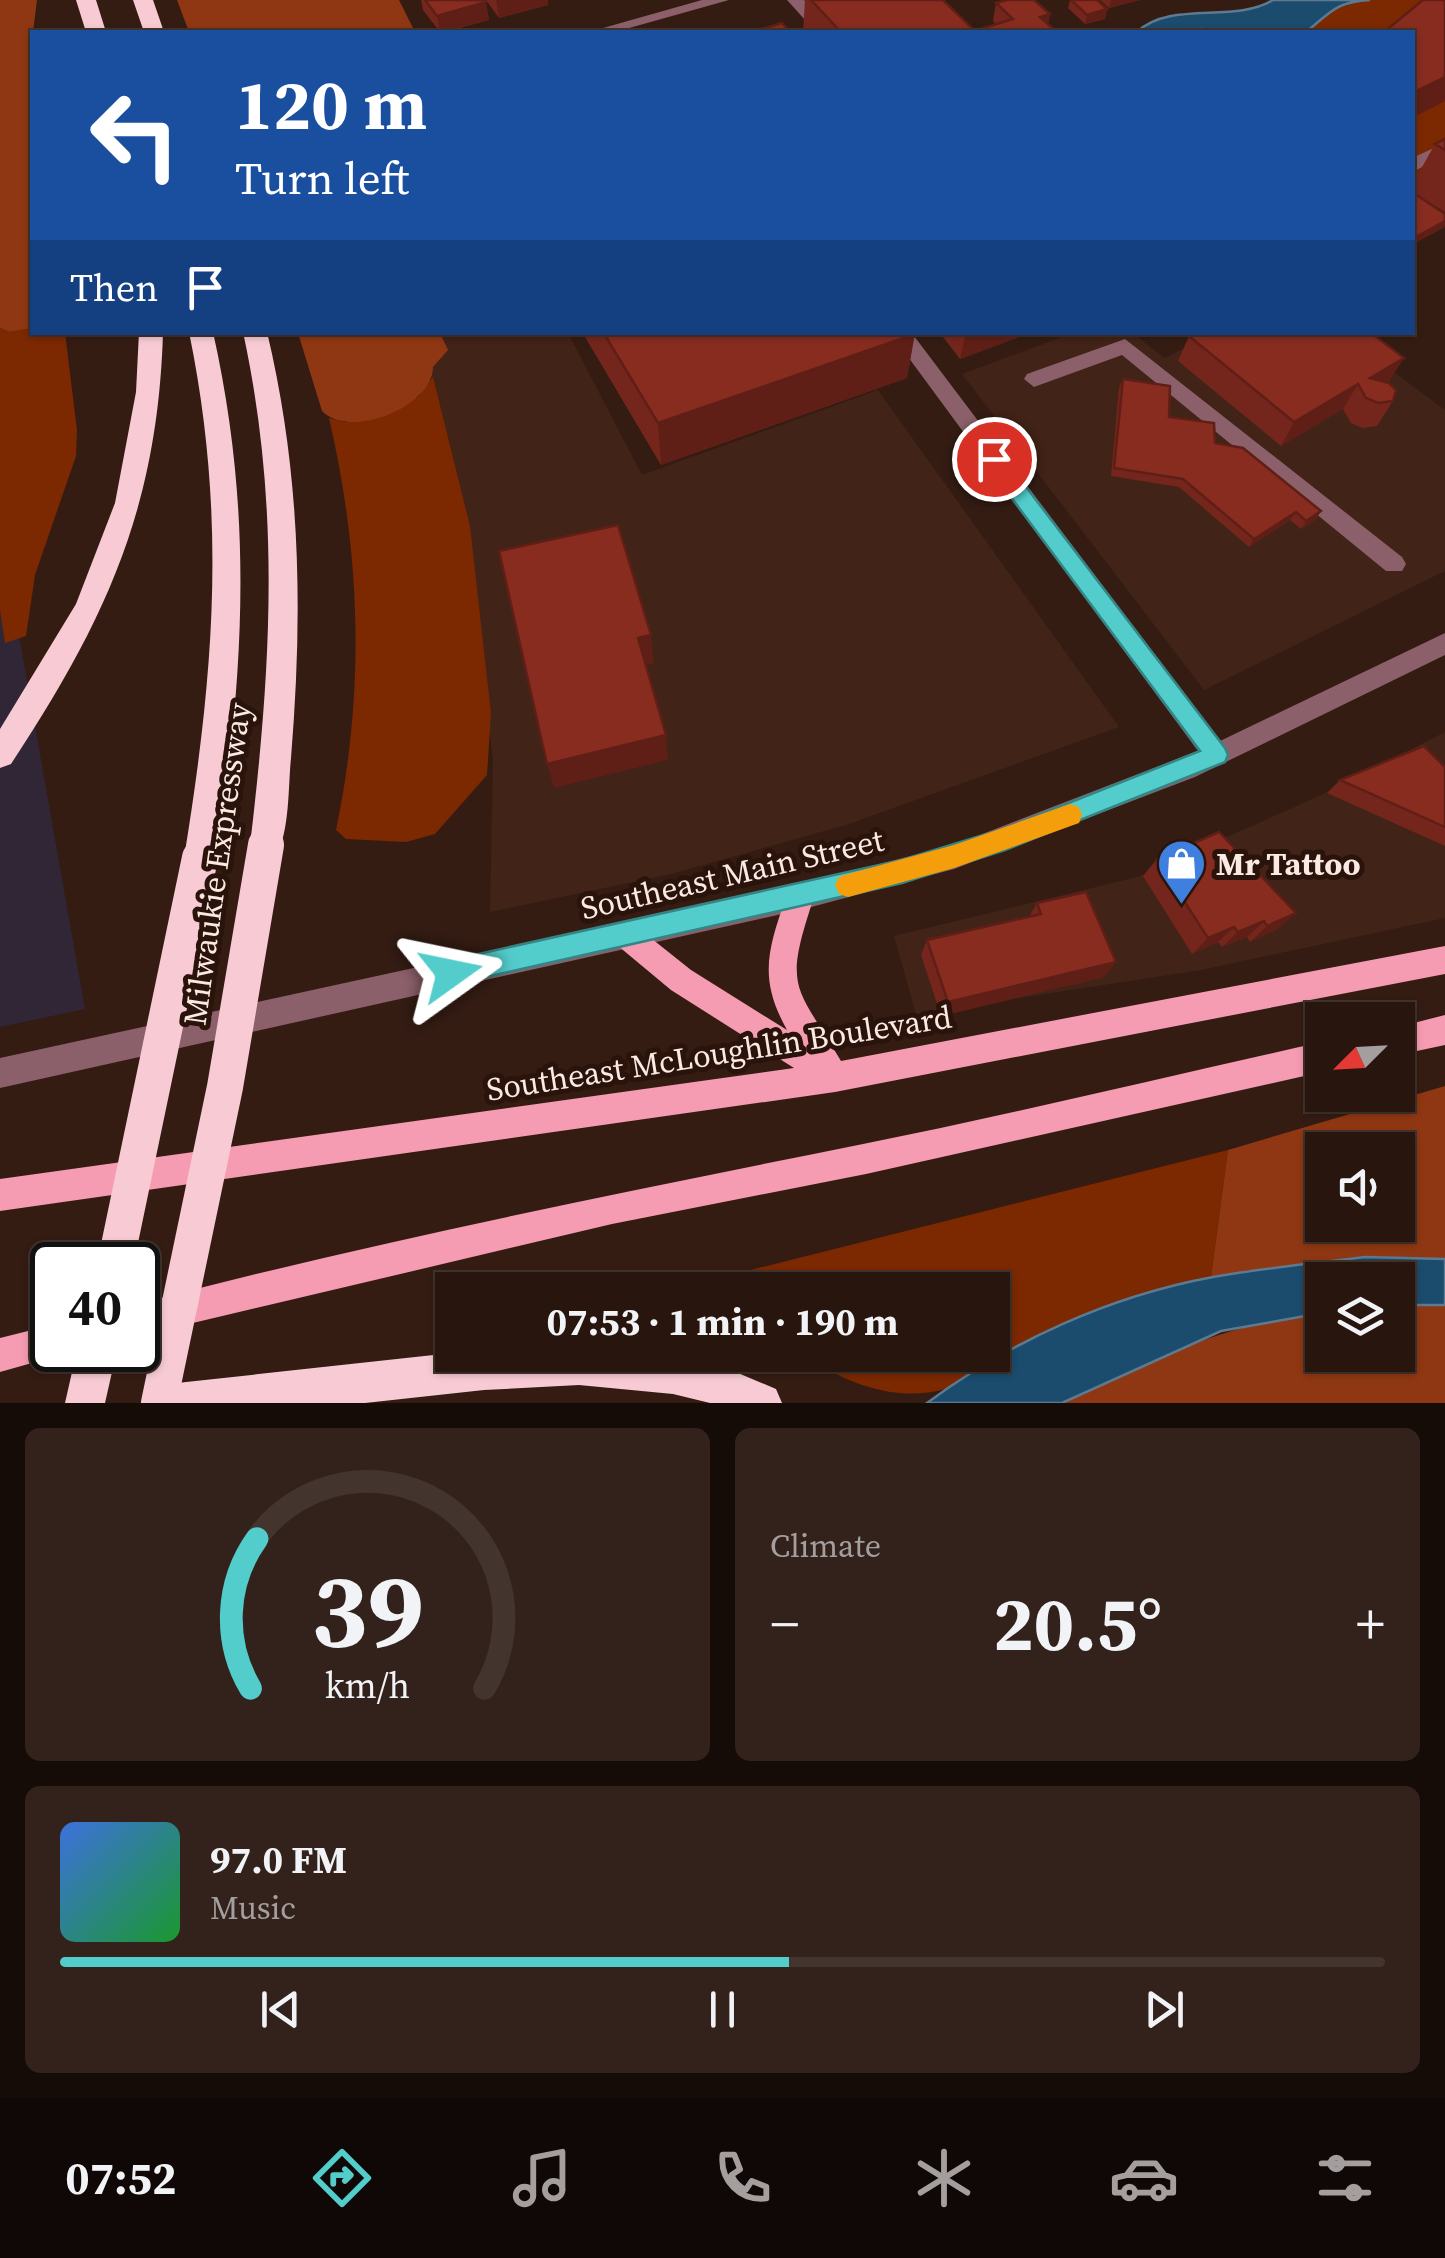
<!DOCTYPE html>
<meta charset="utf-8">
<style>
:root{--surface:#27150e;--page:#33221c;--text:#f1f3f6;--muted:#a49f9e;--line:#43342e;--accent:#52cdcc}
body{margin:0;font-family:"Source Serif 4",serif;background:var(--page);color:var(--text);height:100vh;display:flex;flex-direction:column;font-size:38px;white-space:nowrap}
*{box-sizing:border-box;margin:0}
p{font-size:32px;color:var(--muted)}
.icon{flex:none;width:55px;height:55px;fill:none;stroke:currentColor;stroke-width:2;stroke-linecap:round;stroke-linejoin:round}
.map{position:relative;height:1403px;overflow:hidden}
.details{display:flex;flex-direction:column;gap:25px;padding:25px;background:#150c08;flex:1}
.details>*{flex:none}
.banner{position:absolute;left:30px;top:30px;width:1385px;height:305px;border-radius:0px;box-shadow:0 2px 8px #0004,0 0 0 2px var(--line);background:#1a4fa0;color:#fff;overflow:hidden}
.needle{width:65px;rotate:246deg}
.tools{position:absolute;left:1305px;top:1002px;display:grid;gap:20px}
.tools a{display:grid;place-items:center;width:110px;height:110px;border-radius:0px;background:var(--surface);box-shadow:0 2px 8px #0004,0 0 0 2px var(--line);font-size:50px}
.speed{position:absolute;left:30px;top:1242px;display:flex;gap:20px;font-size:50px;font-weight:700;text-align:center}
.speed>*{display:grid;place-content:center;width:130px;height:130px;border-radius:50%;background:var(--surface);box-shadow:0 2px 8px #0004,0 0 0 2px var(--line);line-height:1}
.speed .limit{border:5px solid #111;border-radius:15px;background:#fff;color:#111}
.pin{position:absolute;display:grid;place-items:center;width:85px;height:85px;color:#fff;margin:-42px;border:5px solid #fff;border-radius:50%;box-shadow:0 2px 10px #0007}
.me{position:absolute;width:110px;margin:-55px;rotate:78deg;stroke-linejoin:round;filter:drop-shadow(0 0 8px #0008)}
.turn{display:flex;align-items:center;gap:35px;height:210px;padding:0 40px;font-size:45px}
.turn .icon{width:130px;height:130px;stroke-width:2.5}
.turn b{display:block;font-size:70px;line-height:85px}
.then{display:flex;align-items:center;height:95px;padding:0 40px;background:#0003;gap:20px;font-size:38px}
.big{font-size:75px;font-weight:700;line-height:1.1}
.details .card{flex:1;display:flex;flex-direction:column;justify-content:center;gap:15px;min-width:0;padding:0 35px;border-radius:15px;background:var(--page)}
.details .dial{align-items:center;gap:0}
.dial svg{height:260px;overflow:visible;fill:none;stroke:var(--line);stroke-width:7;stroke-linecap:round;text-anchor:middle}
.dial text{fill:var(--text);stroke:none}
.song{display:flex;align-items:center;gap:30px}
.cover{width:120px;height:120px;border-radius:15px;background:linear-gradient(135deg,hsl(220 70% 55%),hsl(130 70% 35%))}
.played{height:10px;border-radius:5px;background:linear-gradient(90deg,var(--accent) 55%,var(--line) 55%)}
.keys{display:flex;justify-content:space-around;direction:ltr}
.heat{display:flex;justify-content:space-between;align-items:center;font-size:55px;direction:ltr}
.details .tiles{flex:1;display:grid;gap:25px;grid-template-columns:1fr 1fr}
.card:last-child{grid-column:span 2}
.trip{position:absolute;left:435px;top:1272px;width:575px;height:100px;border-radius:0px;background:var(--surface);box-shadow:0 2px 8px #0004,0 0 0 2px var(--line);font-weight:700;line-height:100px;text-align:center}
.tab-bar{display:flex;height:160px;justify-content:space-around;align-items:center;background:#100806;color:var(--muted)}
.tab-bar .icon{width:70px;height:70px}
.tab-bar .active{color:var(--accent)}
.tab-bar b{font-size:45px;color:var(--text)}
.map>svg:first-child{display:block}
</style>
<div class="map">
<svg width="1445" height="1403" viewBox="0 0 1445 1403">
<rect width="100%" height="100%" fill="#341c13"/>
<path fill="#412317" d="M420,333H568L642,475L878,390L1119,727L846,825L671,874L490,912L493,759L463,523Z
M1073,333H1133L1164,358L1218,333H1342L1445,410V571L1204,690L962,374Z
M1445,732V918L1201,970L916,1014L894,936L1137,877L1319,796Z"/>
<path fill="#302635" d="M0,528L85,1009L0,1027Z"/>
<path fill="#7c2800" d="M1324,0H1445V166L1413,183L1412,32H1251Z
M0,328L10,332L32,328V332L65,333L77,430L76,456L35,575L26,636L5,643L0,610Z
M433,377L470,526L491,713L487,775L435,834L406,842L346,839L336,830C365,691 361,556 329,418L345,422L418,397Z
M1228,1150L1211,1277L1097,1310L946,1389C894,1403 847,1383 802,1355H992V1290H671Z"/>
<path fill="#8f3712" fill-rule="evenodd" d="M0,0H37L31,48L32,328L10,332L0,328Z
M177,0H399L415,32H189Z
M298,333H440L448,350L433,367C433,407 350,440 322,411Z
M1445,1086V1259L1365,1257L1211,1277L1228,1150ZM1322,1150H1398V1225H1322Z
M1398,1305H1445V1403H1062C1145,1360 1229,1323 1322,1313V1355H1398Z"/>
<path fill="#1b4b6d" stroke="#5e7a90" stroke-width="2.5" d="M1273,0H1370C1335,2 1331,12 1306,32H1211L1202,29L1137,32C1171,0 1234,24 1273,0Z
M1365,1257L1445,1259V1305H1398V1280H1322V1313L1221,1331L1062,1403H927C1011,1341 1110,1296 1213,1277C1263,1268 1315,1263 1365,1257Z"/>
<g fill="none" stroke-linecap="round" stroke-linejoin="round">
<path fill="#8c606a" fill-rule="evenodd" d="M702,0H729L615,32H589Z
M787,0H804L826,23L856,15L844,0H861L875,17L816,32Z
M1445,143V156L1412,172V158Z
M907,334L914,336L1220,741L1445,633V655L1195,777L954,869L800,910L0,1088V1058L800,884L954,845L1198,751L900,346V336Z
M1125,339L1402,557L1406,564L1402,571H1386L1122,355L1034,387L1024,379L1027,374Z"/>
<path fill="#f69cb2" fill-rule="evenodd" d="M800,884L810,888L814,897C783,991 795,983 841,1061L1445,946V974L835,1092L0,1211V1179L794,1068L671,990L617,945L613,936L617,927L627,923L637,927L691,970L787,1030C758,978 768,950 786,897L790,888Z
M1445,1015V1045L1398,1055V1027Z
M1322,1042V1072L866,1174L612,1224L138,1336V1304C377,1241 620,1193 863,1144C1017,1113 1169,1076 1322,1042Z
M52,1325V1350H65L64,1354L0,1372V1338Z"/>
<path fill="#f8cbd4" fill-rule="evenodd" d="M76,0H96L106,32H86Z
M133,0H153L164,32H144Z
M139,332H163C158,507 106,620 11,764L0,768V729L76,604L115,503L136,392Z
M189,332H213C254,516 244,674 216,858L211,869L200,873L189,869L184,858C214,674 227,517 189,332Z
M243,332H267C301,474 303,613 291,758C288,788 290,827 277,855L266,860L255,855L250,845C271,669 281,507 243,332Z
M77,1350H117L105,1403H65Z
M452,1353L679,1355L719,1365L776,1389L782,1403H710L673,1394L579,1385L484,1390L365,1403H157L163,1389L177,1383Z"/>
<path stroke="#f8cbd4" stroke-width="36" d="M115,1265L200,858
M159,1403L225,1087L266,845"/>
</g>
<path fill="#75261c" d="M421,0H485L489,20L445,32H440L423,10Z
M486,0H548V5L499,18Z
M805,0H943L974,31L996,24L993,21L996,3L1050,14L1048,24L1057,32H803Z
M1070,0H1097L1107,9L1105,19L1085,24L1068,8Z
M1100,0H1140L1109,8Z
M1445,139V212L1412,192V185L1435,144Z
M582,332H929L914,338L907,378L661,465Z
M939,332H1033L960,359Z
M1189,336L1388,382L1393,401L1377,426L1362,428L1351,423L1343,409L1281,446L1178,361Z
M1123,379L1169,417L1215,443L1321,511L1315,520L1301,529L1290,520L1249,547L1179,487L1111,476L1119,388Z
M1445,767V846L1327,793L1340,780Z
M1157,859L1278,929L1250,942L1247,937L1222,947L1218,942L1192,954L1143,876Z
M1037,903L1104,977L941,1016L921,955L927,940L1029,917Z"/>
<path fill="#5f1f16" d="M496,0H548V5L499,18Z
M1111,0H1140L1109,8Z
M486,2L489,20L440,32L437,16Z
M1107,9L1105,19L1085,24L1087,15Z
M1050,14L1046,32L1040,17Z
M1445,77V101L1412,118V93Z
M1445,221V227L1412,245V239Z
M886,332H929L914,338L907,378L661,465L658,423Z
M966,332H1033L960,359Z
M1404,358L1388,383L1370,378Z
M1358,384L1343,409L1281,446L1294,422Z
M1321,511L1315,520L1301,529L1306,521Z
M1296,512L1290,520L1249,547L1254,539Z
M651,635L654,663L641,666L638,638Z
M666,735L668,760L554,788L547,764Z
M1296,913L1278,929L1250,942L1267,926Z
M1264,921L1247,937L1222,947L1238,932Z
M1234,927L1218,942L1192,954L1208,938Z
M1116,962L1104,977L941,1016L948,1002Z"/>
<path fill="#882c20" stroke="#5f1f16" stroke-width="2.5" d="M425,0H485L486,2L437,16Z
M811,0H943L976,32H841Z
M1008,0H1034L1050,14L1040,17L1057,32H976L974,31L1013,19L996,3Z
M1071,0H1097L1107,9L1087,15Z
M1423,0H1445V77L1412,93V32H1384Z
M782,23L790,32H752Z
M1445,139V150L1435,144Z
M1412,192L1445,214V221L1412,239Z
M603,332H913L915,334L658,423Z
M1195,332H1370L1404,358L1370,378L1389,383L1396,390L1393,401L1378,403L1366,398L1358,384L1294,422L1189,336Z
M1123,379L1170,386L1169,417L1214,423L1215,443L1243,448L1321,511L1306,521L1296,512L1254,539L1183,479L1114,468Z
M618,525L651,635L638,638L666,735L547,764L499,551Z
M1424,746L1445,767V827L1340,780Z
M1219,832L1296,913L1267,926L1264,921L1238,932L1234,927L1208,938L1157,859Z
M1086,892L1116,962L948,1002L927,940L1041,914L1037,903Z"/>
<path fill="#52cdcc" stroke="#358585" stroke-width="2.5" d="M994,452L1001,454L1225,748L1228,755L1225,762L1005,850L902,883L451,985L442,982L438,973L442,964L451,960L902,860L1003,829L1200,751L987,465V454Z"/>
<path fill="#f59e0b" d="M1070,804L1079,807L1082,815L1079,823L954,868L848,897L839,894L835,885L839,877L848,874L954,845Z"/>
<defs>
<symbol id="shop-pin" viewBox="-11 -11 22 30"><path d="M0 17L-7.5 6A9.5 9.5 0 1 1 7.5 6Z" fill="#3f7fe0" stroke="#2a130a"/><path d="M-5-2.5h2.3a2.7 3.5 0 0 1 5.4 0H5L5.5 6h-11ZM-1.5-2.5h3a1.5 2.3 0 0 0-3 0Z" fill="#fff"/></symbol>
</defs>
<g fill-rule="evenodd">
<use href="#shop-pin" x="1154" y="836" width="55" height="75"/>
</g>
<g text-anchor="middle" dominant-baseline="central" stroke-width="10" stroke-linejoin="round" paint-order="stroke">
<g font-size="32" fill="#fbe9e3" stroke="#2a130a">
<text transform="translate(217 864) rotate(-82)">Milwaukie Expressway</text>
<text transform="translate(732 874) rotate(-13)">Southeast Main Street</text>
<text transform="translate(719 1053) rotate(-9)">Southeast McLoughlin Boulevard</text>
</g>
<g font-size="32" font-weight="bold" fill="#fbe9e3" stroke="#2a130a" text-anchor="start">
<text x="1216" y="864">Mr Tattoo</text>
</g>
</g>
</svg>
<div class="tools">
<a><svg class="needle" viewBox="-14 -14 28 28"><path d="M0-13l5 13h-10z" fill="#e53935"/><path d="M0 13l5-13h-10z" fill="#a49f9e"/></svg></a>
<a><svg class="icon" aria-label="sound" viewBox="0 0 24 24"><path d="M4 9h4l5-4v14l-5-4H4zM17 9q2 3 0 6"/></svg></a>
<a><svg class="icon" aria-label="layers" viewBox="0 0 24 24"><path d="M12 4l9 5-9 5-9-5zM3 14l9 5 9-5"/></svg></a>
</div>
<div class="speed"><div class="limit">40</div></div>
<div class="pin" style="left:994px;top:459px;background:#d93025"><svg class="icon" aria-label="arrive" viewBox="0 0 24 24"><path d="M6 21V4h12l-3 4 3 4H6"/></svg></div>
<svg class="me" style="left:451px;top:973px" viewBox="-20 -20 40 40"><path d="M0-17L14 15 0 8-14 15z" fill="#52cdcc" stroke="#fff" stroke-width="4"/></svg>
<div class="trip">07:53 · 1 min · 190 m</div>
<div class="banner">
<div class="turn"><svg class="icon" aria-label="left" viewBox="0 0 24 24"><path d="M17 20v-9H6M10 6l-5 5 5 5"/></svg><div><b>120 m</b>Turn left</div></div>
<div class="then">Then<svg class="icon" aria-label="arrive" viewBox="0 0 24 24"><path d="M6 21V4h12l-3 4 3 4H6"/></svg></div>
</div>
</div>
<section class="details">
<div class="tiles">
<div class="card dial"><svg viewBox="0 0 100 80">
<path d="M14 69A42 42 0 1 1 86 69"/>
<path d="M14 69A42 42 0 0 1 16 23" stroke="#52cdcc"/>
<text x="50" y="56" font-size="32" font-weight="700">39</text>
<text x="50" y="72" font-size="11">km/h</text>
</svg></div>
<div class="card"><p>Climate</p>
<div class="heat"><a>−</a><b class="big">20.5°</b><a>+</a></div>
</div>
<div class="card">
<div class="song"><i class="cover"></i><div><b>97.0 FM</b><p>Music</p></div></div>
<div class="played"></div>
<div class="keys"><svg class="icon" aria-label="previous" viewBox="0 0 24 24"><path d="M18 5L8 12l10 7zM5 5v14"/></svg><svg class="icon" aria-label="pause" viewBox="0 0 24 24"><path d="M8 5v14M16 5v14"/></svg><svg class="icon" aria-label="next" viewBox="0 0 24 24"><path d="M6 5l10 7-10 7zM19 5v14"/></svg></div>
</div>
</div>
</section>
<nav class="tab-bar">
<b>07:52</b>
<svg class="icon active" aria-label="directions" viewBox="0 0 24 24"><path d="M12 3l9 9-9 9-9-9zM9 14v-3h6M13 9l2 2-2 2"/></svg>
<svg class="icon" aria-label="music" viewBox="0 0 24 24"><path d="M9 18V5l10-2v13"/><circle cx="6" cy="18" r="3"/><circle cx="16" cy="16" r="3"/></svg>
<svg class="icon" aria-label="phone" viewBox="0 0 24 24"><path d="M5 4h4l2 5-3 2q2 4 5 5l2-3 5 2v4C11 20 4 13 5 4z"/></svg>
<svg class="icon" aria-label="climate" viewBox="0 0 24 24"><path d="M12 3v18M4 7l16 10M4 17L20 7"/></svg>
<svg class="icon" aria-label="car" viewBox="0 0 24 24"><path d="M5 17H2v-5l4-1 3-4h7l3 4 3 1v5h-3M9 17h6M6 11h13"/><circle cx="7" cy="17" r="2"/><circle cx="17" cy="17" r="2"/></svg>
<svg class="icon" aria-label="filters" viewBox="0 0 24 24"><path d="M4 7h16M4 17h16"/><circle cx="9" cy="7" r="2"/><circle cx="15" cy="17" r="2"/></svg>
</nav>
